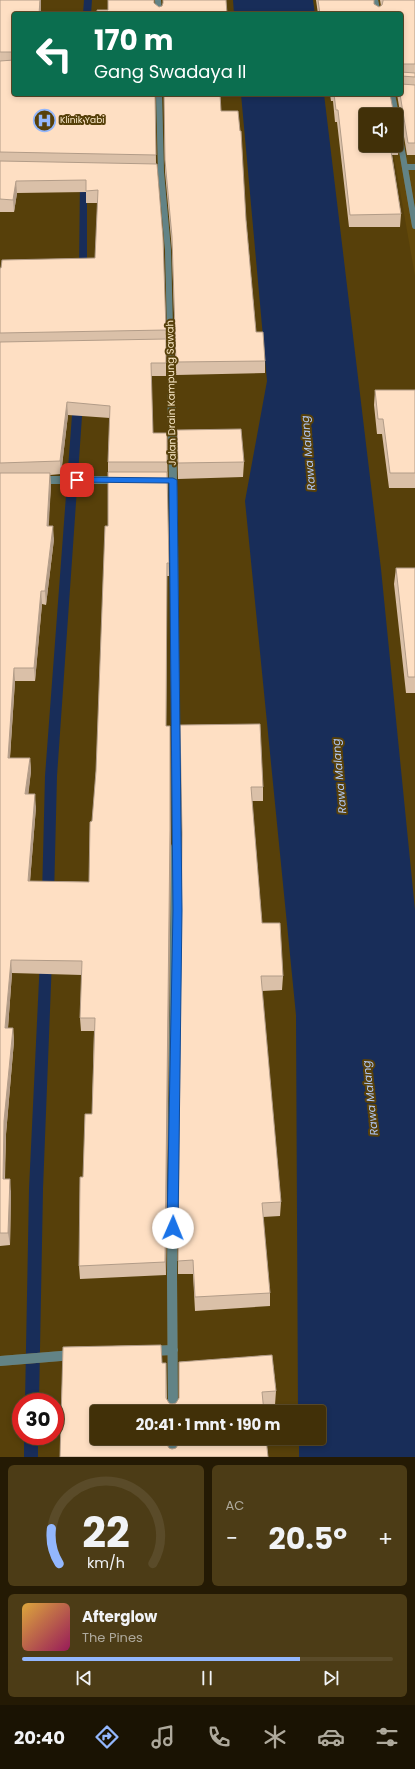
<!DOCTYPE html>
<html lang="id">
<meta charset="utf-8">
<style>
:root{--surface:#413008;--page:#4c3c16;--text:#f1f3f6;--muted:#aea99c;--line:#5a4b29;--accent:#93b7fd}
body{margin:0;font-family:Poppins,sans-serif;background:var(--page);color:var(--text);height:100vh;display:flex;flex-direction:column;font-size:15px;white-space:nowrap}
*{box-sizing:border-box;margin:0}
p{font-size:13px;color:var(--muted)}
.icon{flex:none;width:22px;height:22px;fill:none;stroke:currentColor;stroke-width:2;stroke-linecap:round;stroke-linejoin:round}
.map{position:relative;height:1457px;overflow:hidden}
.drawer{display:flex;flex-direction:column;gap:8px;padding:8px;background:#241a04;flex:1}
.drawer>*{flex:none}
.guide{position:absolute;left:12px;top:12px;width:391px;height:84px;border-radius:4px;box-shadow:0 2px 6px #0003,0 0 0 1px var(--line);background:#0b6e4f;color:#fff;overflow:hidden}
.buttons{position:absolute;left:359px;top:108px;display:grid;gap:8px}
.buttons a{display:grid;place-items:center;width:44px;height:44px;border-radius:4px;background:var(--surface);box-shadow:0 2px 6px #0003,0 0 0 1px var(--line);font-size:20px}
.speed{position:absolute;left:12px;top:1393px;display:flex;gap:8px;font-size:20px;font-weight:700;text-align:center}
.speed>*{display:grid;place-content:center;width:52px;height:52px;border-radius:50%;background:var(--surface);box-shadow:0 2px 6px #0003,0 0 0 1px var(--line);line-height:1}
.speed .limit{border:6px solid #d22;background:#fff;color:#111}
.pin{position:absolute;display:grid;place-items:center;width:34px;height:34px;color:#fff;margin:-17px;border-radius:8px;box-shadow:0 2px 6px #0006}
.me{position:absolute;width:44px;margin:-22px;rotate:1deg;stroke-linejoin:round;filter:drop-shadow(0 0 3px #0008)}
.turn{display:flex;align-items:center;gap:14px;height:84px;padding:0 16px;font-size:18px}
.turn .icon{width:52px;height:52px;stroke-width:2.5}
.turn b{display:block;font-size:28px;line-height:34px}
.big{font-size:30px;font-weight:700;line-height:1.1}
.drawer .card{flex:1;display:flex;flex-direction:column;justify-content:center;gap:6px;min-width:0;padding:0 14px;border-radius:6px;background:var(--page)}
.drawer .dial{align-items:center;gap:0}
.dial svg{height:104px;overflow:visible;fill:none;stroke:var(--line);stroke-width:7;stroke-linecap:round;text-anchor:middle}
.dial text{fill:var(--text);stroke:none}
.song{display:flex;align-items:center;gap:12px}
.cover{width:48px;height:48px;border-radius:6px;background:linear-gradient(135deg,hsl(40 70% 55%),hsl(330 70% 35%))}
.played{height:4px;border-radius:2px;background:linear-gradient(90deg,var(--accent) 75%,var(--line) 75%)}
.keys{display:flex;justify-content:space-around;direction:ltr}
.heat{display:flex;justify-content:space-between;align-items:center;font-size:22px;direction:ltr}
.drawer .tiles{flex:1;display:grid;gap:8px;grid-template-columns:1fr 1fr}
.card:last-child{grid-column:span 2}
.trip{position:absolute;left:90px;top:1405px;width:236px;height:40px;border-radius:4px;background:var(--surface);box-shadow:0 2px 6px #0003,0 0 0 1px var(--line);font-weight:700;line-height:40px;text-align:center}
.dock{display:flex;height:64px;justify-content:space-around;align-items:center;background:#1a1303;color:var(--muted)}
.dock .icon{width:28px;height:28px}
.dock .on{color:var(--accent)}
.dock b{font-size:18px;color:var(--text)}
.map>svg:first-child{display:block}
</style>
<div class="map">
<svg width="415" height="1457" viewBox="0 0 415 1457">
<rect width="100%" height="100%" fill="#57400a"/>
<path fill="#62480a" d="M366,0H415V276L392,145H396V115L383,94H401V14H369Z"/>
<path fill="#182d59" d="M233,0H313L315,14H234Z
M241,94H324L381,569L415,910V1457H299V1438H319V1412H298L296,1015L245,501L267,381Z"/>
<g fill="none" stroke-linecap="round" stroke-linejoin="round">
<path fill="#182d59" fill-rule="evenodd" d="M84,0H92L91,14H83Z
M80,176H83L87,178V273L83,276L79,273Z
M78,399L83,402L57,776L54,896L52,899L48,900L44,899L42,896L45,776L73,402Z
M46,954L50,956L52,959L43,1189L39,1402H25L29,1189L40,959L42,956Z
M24,1436H38V1457H24Z"/>
<defs>
<path id="lane" d="M405,167H415"/>
<path id="street-far2" d="M158,0L159,14
M375,0L378,14
M159,94L161,172L168,250L171,372
M392,94L396,115
M396,116L415,226"/>
<path id="street-far1" d="M171,371L174,539L176,848
M41,480H119"/>
<path id="street" d="M150,1351L173,1350
M0,1361L73,1355
M173,1412L172,1275L176,847
M173,1438V1457"/>
</defs>
<use href="#lane" stroke="#745e2c" stroke-width="6"/>
<use href="#street-far2" stroke="#745e2c" stroke-width="6"/>
<use href="#street-far1" stroke="#745e2c" stroke-width="8"/>
<use href="#street" stroke="#745e2c" stroke-width="10"/>
<use href="#lane" stroke="#628386" stroke-width="6"/>
<use href="#street-far2" stroke="#628386" stroke-width="6"/>
<use href="#street-far1" stroke="#628386" stroke-width="8"/>
<use href="#street" stroke="#628386" stroke-width="10"/>
</g>
<path fill="#dac0a8" fill-rule="evenodd" d="M0,0L41,4V14H14V94H155L156,164L163,238L166,339V376H151L153,433H167L169,576H167L166,726L171,844L166,1275L80,1279L79,1266L83,1177L92,1114L94,1031H81L80,1018L82,975L12,973L8,1028H13L14,1041L6,1134L5,1179L11,1192L10,1245L0,1246V268L95,258L98,203H86V192L17,193L14,212H0ZM68,415L110,418L108,462V526L96,771L89,882L30,881L36,807L28,794L31,771L30,758H10L15,681H35L42,604L46,605L54,539L48,526L51,486L50,475L61,474Z
M316,0H374V4L379,7L381,6L380,0H415V155H407L397,94H401V14H318Z
M164,94L221,111L246,220L256,332L265,361V373L176,375L172,250L165,172Z
M330,94H390L366,145H396V126L399,143L398,155H392L401,214L400,227H349L337,122H335L333,101H331Z
M375,390H415V488H389L382,434H377L374,405Z
M177,430L244,462L243,477L178,479Z
M396,568H415V693H406L394,584Z
M180,725L263,787V801H252L262,923L283,976L282,990L262,991L281,1202L280,1216L263,1217L270,1293V1306L195,1311L193,1274H178L182,835Z
M161,1345L162,1363H166L167,1399L169,1403L172,1404L176,1403L179,1398V1362L272,1355L276,1391L275,1405L263,1406L264,1412H97V1438H167V1444L169,1448L172,1449L176,1448L179,1443V1438H266L268,1457H60L63,1347Z"/>
<path fill="#b29c88" d="M40,0H41V14H39Z
M16,181L17,193L14,212L13,200Z
M67,402L68,415L61,474L60,461Z
M50,473L51,486L48,540L47,526Z
M53,526L54,539L46,605L45,591Z
M41,591L42,604L35,681L34,668Z
M14,668L15,681L9,771L8,758Z
M170,726L171,844L166,1275L165,1262Z
M30,758L31,771L27,807L25,794Z
M35,794L36,807L29,894L28,881Z
M11,960L12,973L7,1041L5,1028Z
M13,1028L14,1041L6,1134L4,1192L3,1179L4,1121Z
M10,1179L11,1192L10,1245L8,1233Z"/>
<path fill="#fedfc3" stroke="#b29c88" d="M0,0H40L39,14H14V52H0Z
M108,0H154V3L159,7L162,6L163,3V0H226L227,14H97V10H108Z
M318,0H374V4L379,7L382,5L383,1V0H415V64H401V14H320Z
M14,60V94H155L156,155L0,152V61Z
M401,72L415,73V77L401,76Z
M401,84L415,85V143H408L400,94H401Z
M164,94H220L221,111H238L240,131H241L246,220L256,332H263L265,361L176,362L172,237L165,160Z
M334,94H390L394,115H366V145H390L401,214L350,215L338,110H336Z
M396,126L399,143H396Z
M0,161L157,164L163,238L166,330L0,333V268H1L2,260L95,258L98,190L86,191V180L16,181L13,200L0,199Z
M166,339V363H151L153,433H167V462H108L110,406L67,402L60,461L0,463V342Z
M375,390H415V473H390L383,419H378Z
M241,429L244,462L178,463L177,430Z
M108,472H167L169,563H167L166,726H170V830L165,1262L79,1266L80,1177H83L85,1114H92L95,1018H80L82,961L11,960L5,1028H13L4,1121L3,1179H10L8,1233H0V473H50L47,526H53L45,591H41L34,668H14L8,758H30L25,794H35L28,881L89,882L90,822L92,821L96,771L105,526H108Z
M396,568H415V677H408Z
M260,724L263,787H251L262,923H280L283,976H261L281,1202L262,1203L270,1293L195,1297L193,1260L178,1261L182,833L180,725Z
M161,1345L162,1363H166V1398L169,1403L172,1404L176,1403L179,1398V1362L272,1355L276,1391L262,1392L264,1412H97V1438H166V1443L169,1448L172,1449L176,1448L179,1443V1438H266L268,1457H60L63,1347Z"/>
<path fill="#1a73e8" stroke="#114b97" d="M77,477L173,478L177,480L182,910L178,1228L177,1231L173,1232L169,1231L167,1228L173,910L169,483L75,482V478Z"/>
<defs>
<symbol id="hospital-ring" viewBox="-11 -11 22 22"><circle r="9.5" fill="#57400a" stroke="#93b7fd" stroke-width="1.5"/><path d="M-5-5h3v3.5h4V-5h3V5h-3V1.5h-4V5h-3Z" fill="#93b7fd"/></symbol>
</defs>
<g fill-rule="evenodd">
<use href="#hospital-ring" x="32" y="108" width="25" height="25"/>
</g>
<g text-anchor="middle" dominant-baseline="central" stroke-width="4" stroke-linejoin="round" paint-order="stroke">
<g font-size="9" fill="#f9e8c8" stroke="#57400a" text-anchor="start">
<text x="60" y="120">Klinik Yabi</text>
</g>
<g font-size="10" fill="#f9e8c8" stroke="#57400a">
<text transform="translate(171 393) rotate(-91)">Jalan Drain Kampung Sawah</text>
</g>
<g font-size="11" font-style="italic" fill="#b1c8f5" stroke="#57400a">
<text transform="translate(308 453) rotate(-95)">Rawa Malang</text>
<text transform="translate(339 776) rotate(-95)">Rawa Malang</text>
<text transform="translate(370 1098) rotate(-96)">Rawa Malang</text>
</g>
</g>
</svg>
<div class="buttons">
<a><svg class="icon" aria-label="sound" viewBox="0 0 24 24"><path d="M4 9h4l5-4v14l-5-4H4zM17 9q2 3 0 6"/></svg></a>
</div>
<div class="speed"><div class="limit">30</div></div>
<div class="pin" style="left:77px;top:480px;background:#d93025"><svg class="icon" aria-label="arrive" viewBox="0 0 24 24"><path d="M6 21V4h12l-3 4 3 4H6"/></svg></div>
<svg class="me" style="left:173px;top:1228px" viewBox="-20 -20 40 40"><circle r="19" fill="#fff"/><path d="M0-13L10 11 0 6-10 11z" fill="#1a73e8"/></svg>
<div class="trip">20:41 · 1 mnt · 190 m</div>
<div class="guide">
<div class="turn"><svg class="icon" aria-label="left" viewBox="0 0 24 24"><path d="M17 20v-9H6M10 6l-5 5 5 5"/></svg><div><b>170 m</b>Gang Swadaya II</div></div>
</div>
</div>
<section class="drawer">
<div class="tiles">
<div class="card dial"><svg viewBox="0 0 100 80">
<path d="M14 69A42 42 0 1 1 86 69"/>
<path d="M14 69A42 42 0 0 1 8 42" stroke="#93b7fd"/>
<text x="50" y="56" font-size="32" font-weight="700">22</text>
<text x="50" y="72" font-size="11">km/h</text>
</svg></div>
<div class="card"><p>AC</p>
<div class="heat"><a>−</a><b class="big">20.5°</b><a>+</a></div>
</div>
<div class="card">
<div class="song"><i class="cover"></i><div><b>Afterglow</b><p>The Pines</p></div></div>
<div class="played"></div>
<div class="keys"><svg class="icon" aria-label="previous" viewBox="0 0 24 24"><path d="M18 5L8 12l10 7zM5 5v14"/></svg><svg class="icon" aria-label="pause" viewBox="0 0 24 24"><path d="M8 5v14M16 5v14"/></svg><svg class="icon" aria-label="next" viewBox="0 0 24 24"><path d="M6 5l10 7-10 7zM19 5v14"/></svg></div>
</div>
</div>
</section>
<nav class="dock">
<b>20:40</b>
<svg class="icon on" aria-label="directions" viewBox="0 0 24 24"><path d="M12 3l9 9-9 9-9-9zM9 14v-3h6M13 9l2 2-2 2"/></svg>
<svg class="icon" aria-label="music" viewBox="0 0 24 24"><path d="M9 18V5l10-2v13"/><circle cx="6" cy="18" r="3"/><circle cx="16" cy="16" r="3"/></svg>
<svg class="icon" aria-label="phone" viewBox="0 0 24 24"><path d="M5 4h4l2 5-3 2q2 4 5 5l2-3 5 2v4C11 20 4 13 5 4z"/></svg>
<svg class="icon" aria-label="climate" viewBox="0 0 24 24"><path d="M12 3v18M4 7l16 10M4 17L20 7"/></svg>
<svg class="icon" aria-label="car" viewBox="0 0 24 24"><path d="M5 17H2v-5l4-1 3-4h7l3 4 3 1v5h-3M9 17h6M6 11h13"/><circle cx="7" cy="17" r="2"/><circle cx="17" cy="17" r="2"/></svg>
<svg class="icon" aria-label="filters" viewBox="0 0 24 24"><path d="M4 7h16M4 17h16"/><circle cx="9" cy="7" r="2"/><circle cx="15" cy="17" r="2"/></svg>
</nav>
